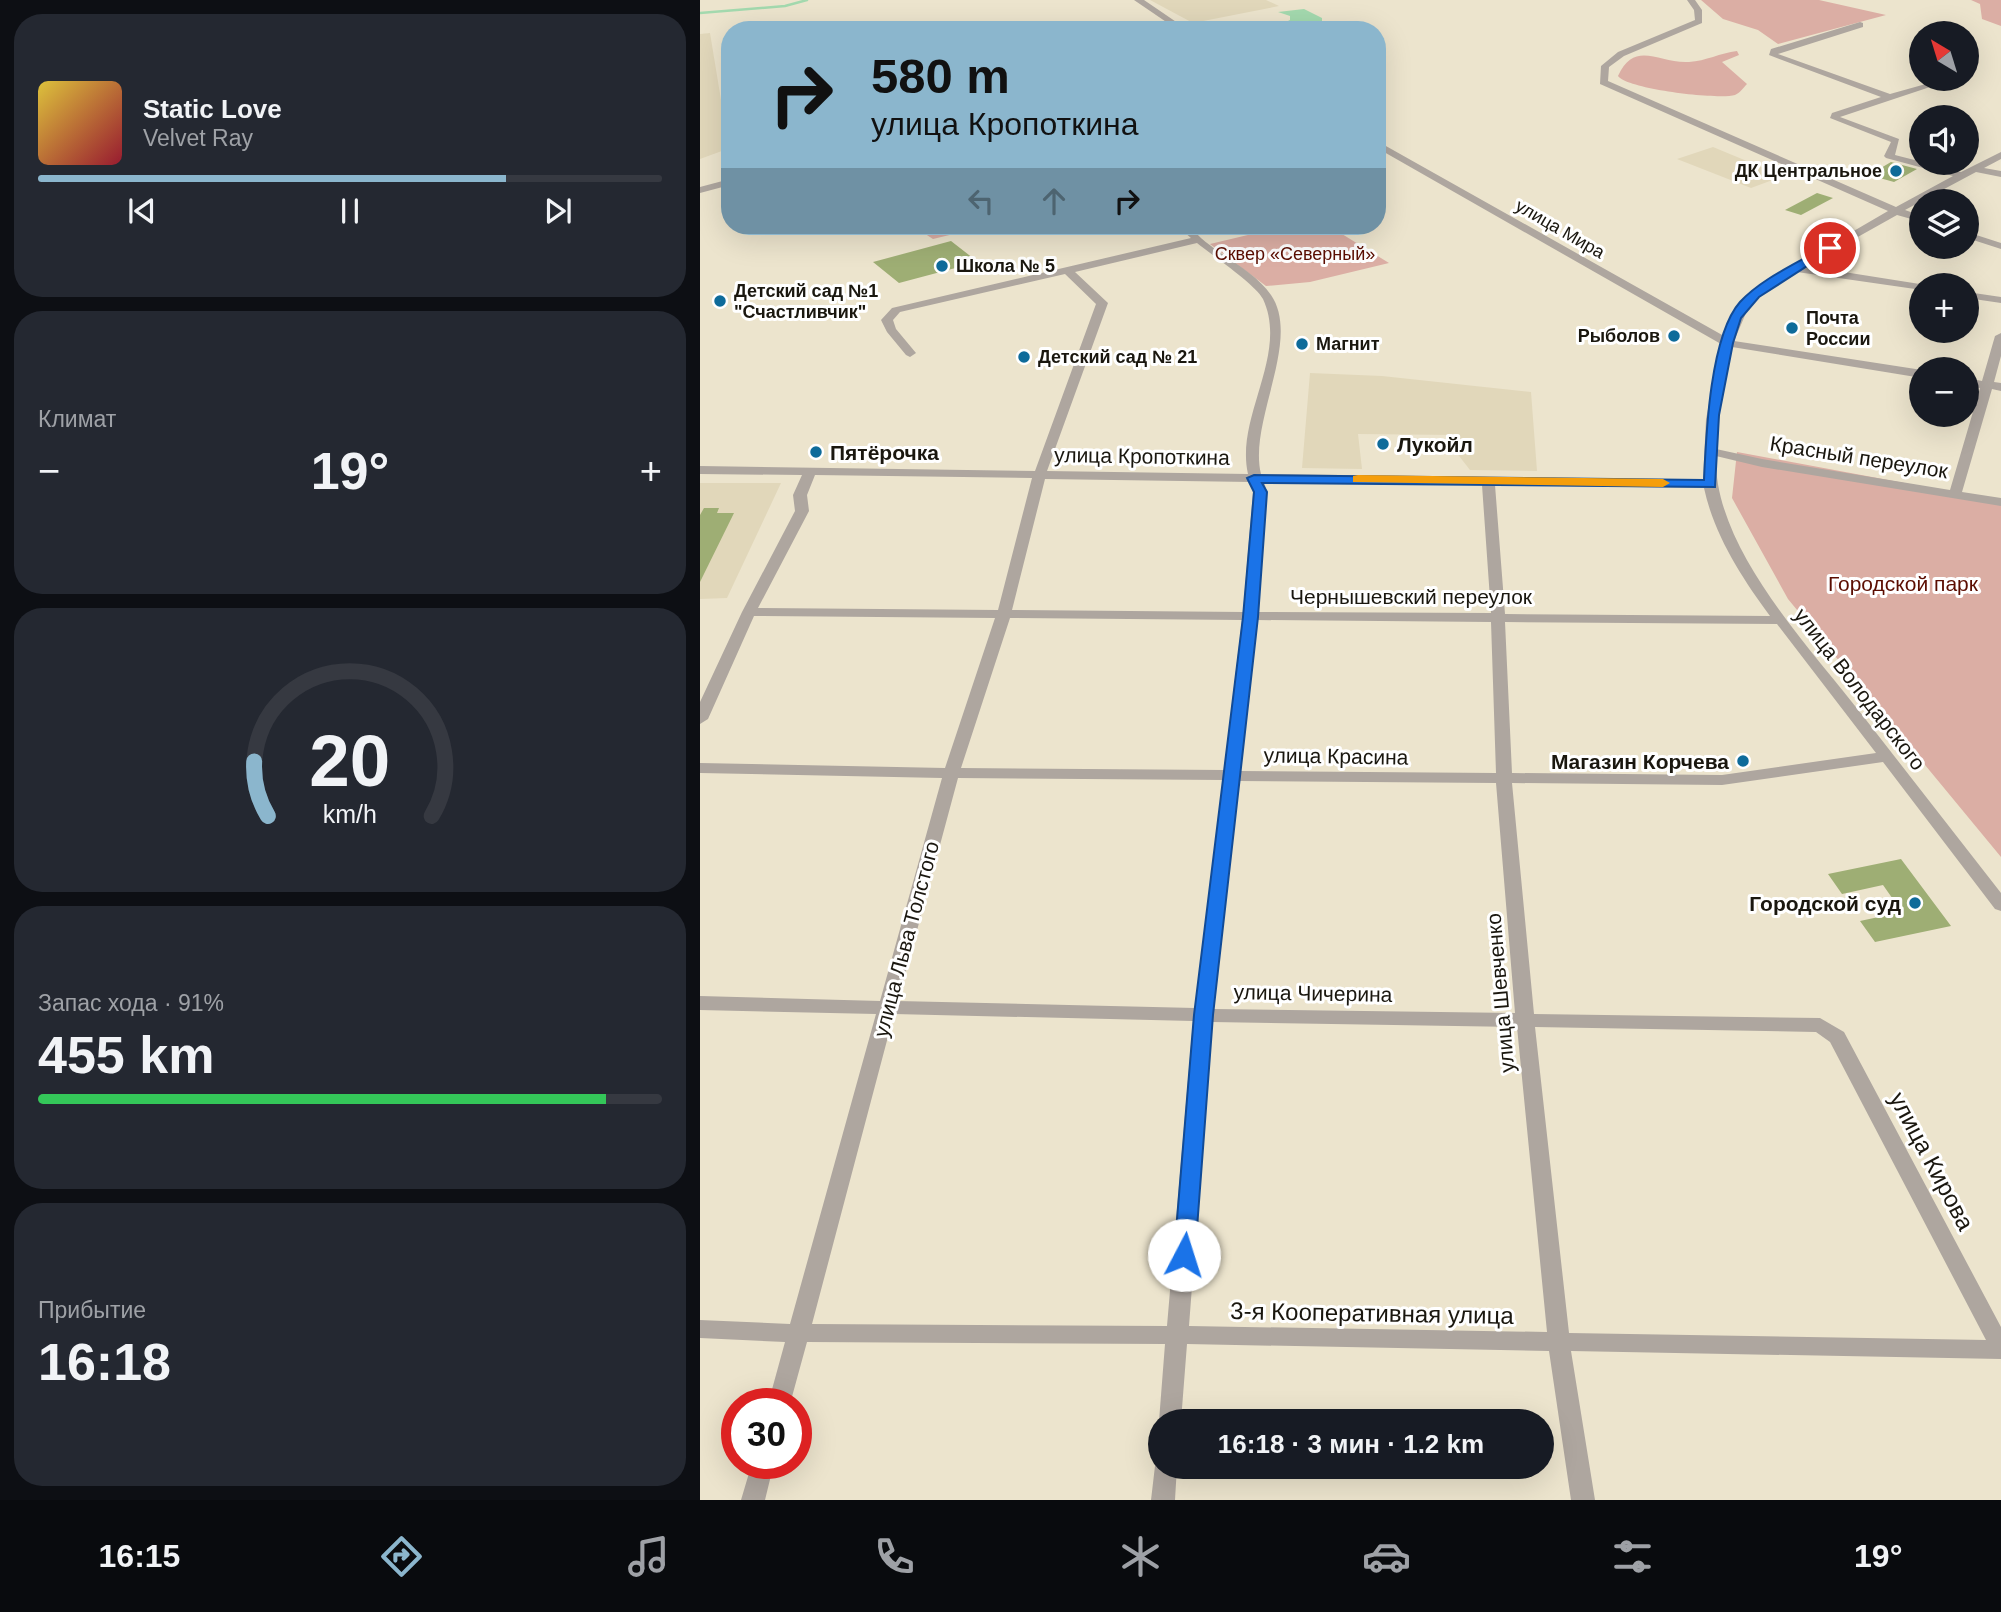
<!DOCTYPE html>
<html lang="ru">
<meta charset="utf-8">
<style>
:root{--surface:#171b24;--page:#242831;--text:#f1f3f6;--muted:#9ea1a6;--line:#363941;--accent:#8bb6cd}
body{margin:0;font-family:Helvetica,sans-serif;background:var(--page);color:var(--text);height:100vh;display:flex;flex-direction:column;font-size:26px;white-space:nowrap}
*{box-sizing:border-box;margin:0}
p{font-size:23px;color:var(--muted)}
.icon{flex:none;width:38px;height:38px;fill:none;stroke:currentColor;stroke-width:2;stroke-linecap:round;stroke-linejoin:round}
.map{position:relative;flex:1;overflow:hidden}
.side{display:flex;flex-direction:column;gap:14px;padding:14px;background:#0d0f14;width:700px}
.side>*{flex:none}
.guide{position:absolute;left:21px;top:21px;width:665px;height:214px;border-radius:28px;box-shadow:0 7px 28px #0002;background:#8bb6cd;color:#111;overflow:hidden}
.needle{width:46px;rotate:322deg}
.controls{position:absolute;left:1209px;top:21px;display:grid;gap:14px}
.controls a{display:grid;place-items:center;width:70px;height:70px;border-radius:50%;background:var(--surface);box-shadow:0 7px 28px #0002;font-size:35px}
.speed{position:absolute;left:21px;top:1388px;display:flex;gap:14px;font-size:35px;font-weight:700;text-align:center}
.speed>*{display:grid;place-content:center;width:91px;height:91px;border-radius:50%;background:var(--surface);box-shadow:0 7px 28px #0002;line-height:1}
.speed .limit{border:10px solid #d22;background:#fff;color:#111}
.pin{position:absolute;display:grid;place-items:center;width:60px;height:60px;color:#fff;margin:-30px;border:4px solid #fff;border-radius:50%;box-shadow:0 2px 7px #0007}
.me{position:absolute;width:77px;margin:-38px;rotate:5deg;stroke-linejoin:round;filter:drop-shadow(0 0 5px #0008)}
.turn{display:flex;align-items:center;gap:24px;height:147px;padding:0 35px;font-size:32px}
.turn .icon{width:91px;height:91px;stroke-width:2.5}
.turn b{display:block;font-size:49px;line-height:60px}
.lanes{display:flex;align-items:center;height:66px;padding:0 35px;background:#0003;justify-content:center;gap:35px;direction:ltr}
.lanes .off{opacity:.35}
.big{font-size:52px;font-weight:600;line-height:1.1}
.side .widget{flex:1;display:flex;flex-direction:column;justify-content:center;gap:10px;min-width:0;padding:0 24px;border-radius:28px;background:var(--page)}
.side .dial{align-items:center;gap:0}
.dial svg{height:182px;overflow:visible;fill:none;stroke:var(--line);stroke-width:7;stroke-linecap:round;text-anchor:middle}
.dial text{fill:var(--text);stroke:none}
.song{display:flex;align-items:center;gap:21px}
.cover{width:84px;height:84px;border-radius:10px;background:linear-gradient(135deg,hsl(50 70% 55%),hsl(350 70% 35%))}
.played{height:7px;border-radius:4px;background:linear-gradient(90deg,var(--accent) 75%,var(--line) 75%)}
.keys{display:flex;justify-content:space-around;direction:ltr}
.heat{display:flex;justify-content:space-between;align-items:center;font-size:38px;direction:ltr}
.charge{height:10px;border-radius:5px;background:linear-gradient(90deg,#34c759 91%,var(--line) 0)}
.trip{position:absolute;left:448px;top:1409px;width:406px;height:70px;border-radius:35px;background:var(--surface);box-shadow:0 7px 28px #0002;font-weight:600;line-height:70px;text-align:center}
.tab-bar{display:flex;height:112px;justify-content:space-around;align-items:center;background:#090b0e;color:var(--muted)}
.tab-bar .icon{width:49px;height:49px}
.tab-bar .on{color:var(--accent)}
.tab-bar b{font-size:32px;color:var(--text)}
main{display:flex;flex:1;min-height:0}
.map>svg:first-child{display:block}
</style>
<main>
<section class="side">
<div class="widget">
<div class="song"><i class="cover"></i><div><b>Static Love</b><p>Velvet Ray</p></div></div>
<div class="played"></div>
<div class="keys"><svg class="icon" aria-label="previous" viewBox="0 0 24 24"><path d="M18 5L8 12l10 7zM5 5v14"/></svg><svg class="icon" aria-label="pause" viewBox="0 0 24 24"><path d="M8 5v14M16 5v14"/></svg><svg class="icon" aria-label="next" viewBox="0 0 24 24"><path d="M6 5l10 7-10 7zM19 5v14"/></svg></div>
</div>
<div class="widget"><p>Климат</p>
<div class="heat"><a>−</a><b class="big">19°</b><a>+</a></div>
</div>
<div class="widget dial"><svg viewBox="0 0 100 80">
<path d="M14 69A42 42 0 1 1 86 69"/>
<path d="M14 69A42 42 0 0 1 8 45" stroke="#8bb6cd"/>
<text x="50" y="56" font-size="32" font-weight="700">20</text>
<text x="50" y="72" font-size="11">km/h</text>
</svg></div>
<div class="widget"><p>Запас хода · 91%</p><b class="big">455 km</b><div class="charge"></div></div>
<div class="widget"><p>Прибытие</p><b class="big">16:18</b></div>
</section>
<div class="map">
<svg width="1301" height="1500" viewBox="0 0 1301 1500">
<rect width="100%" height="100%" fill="#ece4cd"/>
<path fill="#e1d7ba" d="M450,0H566L579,6L493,23Z
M10,33L22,106L30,105V148L0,159V34Z
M1013,147L1083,176L1051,188L977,159Z
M610,373L682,376L831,392L837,471L770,470L756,452V435L658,434L662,469L602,468Z
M0,483H81L27,598L0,599Z"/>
<path fill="#dbaea4" d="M1001,0H1119L1186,15L1078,44L1058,30L1023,19Z
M1271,0H1301V26L1282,19L1280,4Z
M1037,51L1039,55L1022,62L1047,84C1043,88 1040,93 1035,95C1018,100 927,89 918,76C935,39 959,64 989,62C1006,61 1020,53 1037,51Z
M213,226H262L266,231L233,239Z
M586,226H629L689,263L610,282L566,286L510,244Z
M1037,452L1301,501V857L1088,599L1032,498Z"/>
<path fill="#a3d9ae" d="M604,9L622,18V21L602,25L586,22L590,20V16L578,12Z"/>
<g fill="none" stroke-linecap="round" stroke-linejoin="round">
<path stroke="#a3d9ae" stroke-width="2.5" d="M0,13L85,6L107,0"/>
</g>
<path fill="#9eae74" d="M1191,162L1217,169L1194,182L1169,175Z
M1117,193L1133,198L1101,215L1085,210Z
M251,241L278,262L199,283L173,262Z
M4,508H19L17,513H34L0,582V515Z
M1201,859L1251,926L1175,942L1160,921L1202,912L1183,885L1142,894L1128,874Z"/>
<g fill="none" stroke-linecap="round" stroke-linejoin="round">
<path fill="#aea69f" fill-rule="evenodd" d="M434,0H444L488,30H478Z
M987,0H995L1002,10V23L924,56L909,67L908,81L1196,207L1253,176L1186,158L1184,156L1191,142L1130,118L1132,113L1181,97L1069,55L1071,49L1160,22L1163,23V27L1078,54L1190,94L1233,82V86L1140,117L1199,139L1195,155L1261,172L1301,152V159L1284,168L1301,171V177L1276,172L1205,210L1222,216V222L1197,215L1106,266L1226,285H1222V290L1097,272L1073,286L1049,306L1034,341L1222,370V378L1032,347L1022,391L1016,449L1062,459L1250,490L1280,388L1267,386V378L1282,381L1295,336L1301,333V356L1294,382L1301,383V391L1292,389L1262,492L1301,498V506L1062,467L1016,456C1013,548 1110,647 1163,716C1209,775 1255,834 1301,893V911L1295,909L1183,762L1022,785L812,783L834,1014L1120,1018L1144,1032L1301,1327V1359L871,1351L895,1500H871L849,1351L487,1344L481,1421H460V1424L459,1421L465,1344L107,1342L90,1404H68L85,1342L0,1338V1320L90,1324L176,1014L0,1010V996L180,1001L242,778L0,773V763L245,768L295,618L54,616L8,719L0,724V702L42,612L95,511L93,495L102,475L0,474V466L335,471L396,304L365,274L200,312L193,320L196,329L216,353L210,357L206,355L187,332L181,320L192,308L491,238L477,226H490C508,251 552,267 571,295C602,340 548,422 561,474L1003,480L1006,419L1021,344L677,148V141L1024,336L1039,304L1056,288L1188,211L900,84L901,66L918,52L995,20L994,10ZM497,243C512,255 556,285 563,299C589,355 535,417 548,474L347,471L408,303L375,272ZM115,475L332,478L298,610L58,608L109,511L107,495ZM345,479L551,482L553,492L543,612L312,610ZM564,482L782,485L791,613L558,612L567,492ZM795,485L1004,488C1014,535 1042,578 1070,616L805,614ZM310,618L542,620L524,770L261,768ZM557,620L791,622L796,773L540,771ZM805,622L1077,624L1176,753L1022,775L812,773ZM258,778L523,780L495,1008L198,1001ZM539,781L796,783L815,1013L513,1009ZM194,1014L493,1021L467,1326L112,1324ZM512,1022L817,1027L847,1332L489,1326ZM835,1027L1116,1032L1130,1042L1286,1340L869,1333Z
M30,179V185L0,193V187Z
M1267,232L1301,243V249L1267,238Z
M1267,292L1301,297V303L1267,298Z
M460,1458V1466H477L475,1500H451L455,1466Z
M52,1463H74L65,1500H41Z"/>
</g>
<path fill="#1a73e8" stroke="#114b97" stroke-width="2" d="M1126,246L1135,248L1059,297L1041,318L1033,343L1019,415L1015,487L562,483L567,492L558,617L513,1015L495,1255L492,1261L484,1264L477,1261L474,1255L494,1015L543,617L554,492L547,478L554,475L1004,480C1006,435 1010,336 1040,302C1062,278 1098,263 1126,246Z"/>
<path fill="#f59e0b" d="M658,475L963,479L970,483L963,487L653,482V476Z"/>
<g fill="#0e6b9a" stroke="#fff" stroke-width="2.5">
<circle cx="1196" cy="171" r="7"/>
<circle cx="242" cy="266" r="7"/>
<circle cx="20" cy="301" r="7"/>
<circle cx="1092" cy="328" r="7"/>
<circle cx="974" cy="336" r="7"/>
<circle cx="602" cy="344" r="7"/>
<circle cx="324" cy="357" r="7"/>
<circle cx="683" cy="444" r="7"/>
<circle cx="116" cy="452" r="7"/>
<circle cx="1043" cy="761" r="7"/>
<circle cx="1215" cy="903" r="7"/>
</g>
<g text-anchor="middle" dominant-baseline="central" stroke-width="6" stroke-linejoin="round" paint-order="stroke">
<g font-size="18" font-weight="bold" fill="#1a170f" stroke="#fff" text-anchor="start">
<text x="1182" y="171" text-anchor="end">ДК Центральное</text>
<text x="256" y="266">Школа № 5</text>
<text x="34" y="291">Детский сад №1<tspan x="34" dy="21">"Счастливчик"</tspan></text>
<text x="1106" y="318">Почта<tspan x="1106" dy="21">России</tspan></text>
<text x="960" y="336" text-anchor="end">Рыболов</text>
<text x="616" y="344">Магнит</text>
<text x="338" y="357">Детский сад № 21</text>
</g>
<g font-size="18" fill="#1a170f" stroke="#fff">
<text transform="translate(860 229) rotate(30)">улица Мира</text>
</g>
<g font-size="18" fill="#5b0d01" stroke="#fff">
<text x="595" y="254">Сквер «Северный»</text>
</g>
<g font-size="21" font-weight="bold" fill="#1a170f" stroke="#fff" text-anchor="start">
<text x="697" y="444">Лукойл</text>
<text x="130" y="452">Пятёрочка</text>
<text x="1029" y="761" text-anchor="end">Магазин Корчева</text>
<text x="1201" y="903" text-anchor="end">Городской суд</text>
</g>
<g font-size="21" fill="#1a170f" stroke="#fff">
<text transform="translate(442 456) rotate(1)">улица Кропоткина</text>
<text transform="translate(1159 457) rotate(9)">Красный переулок</text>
<text x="711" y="596">Чернышевский переулок</text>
<text transform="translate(1160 689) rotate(52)">улица Володарского</text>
<text transform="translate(636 756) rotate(1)">улица Красина</text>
<text transform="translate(206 939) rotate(-75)">улица Льва Толстого</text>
<text transform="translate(613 993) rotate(1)">улица Чичерина</text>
<text transform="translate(800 993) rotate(-95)">улица Шевченко</text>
</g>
<g font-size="21" fill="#5b0d01" stroke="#fff">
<text x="1203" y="583">Городской парк</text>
</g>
<g font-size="24" fill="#1a170f" stroke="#fff">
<text transform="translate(1232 1161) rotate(62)">улица Кирова</text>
<text transform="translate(672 1313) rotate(1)">3-я Кооперативная улица</text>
</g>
</g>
</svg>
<div class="controls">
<a><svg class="needle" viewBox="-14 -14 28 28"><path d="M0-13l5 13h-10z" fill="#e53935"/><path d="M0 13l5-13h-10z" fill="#9ea1a6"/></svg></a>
<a><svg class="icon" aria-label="sound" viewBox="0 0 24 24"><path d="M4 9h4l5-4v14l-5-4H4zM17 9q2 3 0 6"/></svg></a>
<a><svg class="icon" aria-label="layers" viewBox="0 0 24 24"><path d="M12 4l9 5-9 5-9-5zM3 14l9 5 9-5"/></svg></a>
<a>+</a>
<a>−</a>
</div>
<div class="speed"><div class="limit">30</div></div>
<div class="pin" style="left:1130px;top:248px;background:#d93025"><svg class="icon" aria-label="arrive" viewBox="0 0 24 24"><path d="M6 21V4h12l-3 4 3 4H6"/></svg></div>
<svg class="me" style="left:484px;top:1255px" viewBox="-20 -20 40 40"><circle r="19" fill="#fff"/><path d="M0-13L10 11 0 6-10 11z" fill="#1a73e8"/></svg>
<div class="trip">16:18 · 3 мин · 1.2 km</div>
<div class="guide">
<div class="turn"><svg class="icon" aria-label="right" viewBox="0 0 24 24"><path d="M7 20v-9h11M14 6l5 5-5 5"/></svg><div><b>580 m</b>улица Кропоткина</div></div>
<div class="lanes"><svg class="icon off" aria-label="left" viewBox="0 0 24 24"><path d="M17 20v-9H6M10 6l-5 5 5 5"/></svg><svg class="icon off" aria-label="ahead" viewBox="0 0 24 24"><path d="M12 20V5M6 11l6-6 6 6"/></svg><svg class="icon" aria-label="right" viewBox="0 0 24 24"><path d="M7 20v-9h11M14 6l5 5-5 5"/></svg></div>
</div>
</div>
</main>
<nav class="tab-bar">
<b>16:15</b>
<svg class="icon on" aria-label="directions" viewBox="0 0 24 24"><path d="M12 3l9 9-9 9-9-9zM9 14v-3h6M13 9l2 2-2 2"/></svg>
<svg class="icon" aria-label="music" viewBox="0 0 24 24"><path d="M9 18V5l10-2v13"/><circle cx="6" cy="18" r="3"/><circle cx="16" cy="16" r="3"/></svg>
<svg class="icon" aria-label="phone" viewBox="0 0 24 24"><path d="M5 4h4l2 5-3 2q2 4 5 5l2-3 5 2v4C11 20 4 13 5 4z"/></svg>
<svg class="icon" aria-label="climate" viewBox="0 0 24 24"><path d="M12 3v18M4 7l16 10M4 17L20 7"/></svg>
<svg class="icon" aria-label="car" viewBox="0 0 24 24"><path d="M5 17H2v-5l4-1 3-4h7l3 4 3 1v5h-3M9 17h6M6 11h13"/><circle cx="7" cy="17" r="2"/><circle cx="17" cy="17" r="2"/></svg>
<svg class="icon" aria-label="filters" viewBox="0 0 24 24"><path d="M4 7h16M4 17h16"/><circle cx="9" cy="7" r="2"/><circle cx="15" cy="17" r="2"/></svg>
<b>19°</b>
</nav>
